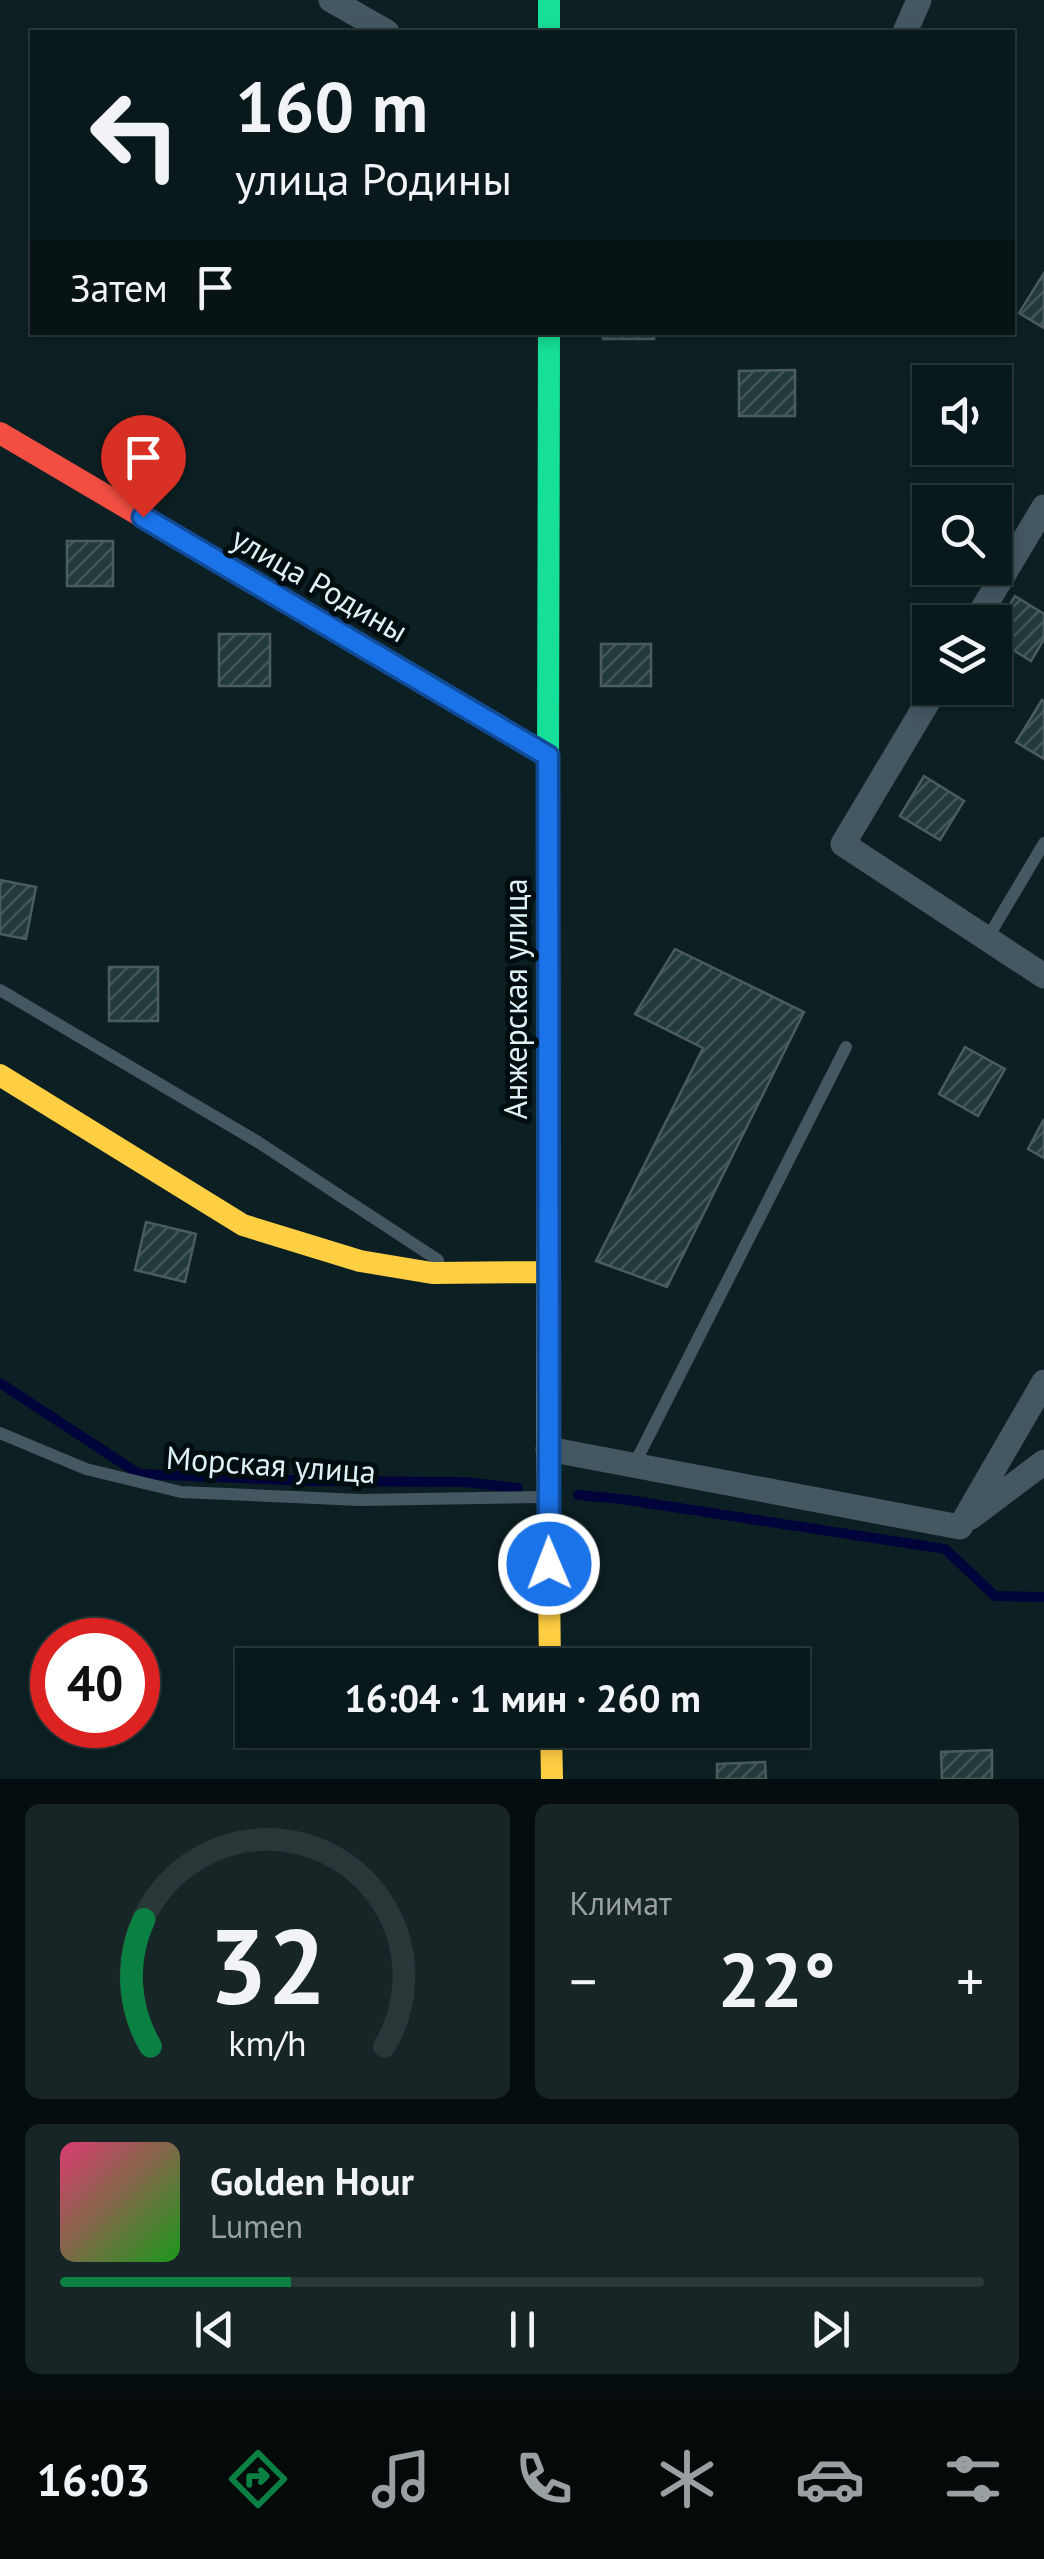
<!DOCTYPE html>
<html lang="ru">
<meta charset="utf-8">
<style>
:root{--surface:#09181a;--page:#172527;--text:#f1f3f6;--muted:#99a0a2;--line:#293739;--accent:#0b8043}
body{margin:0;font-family:"PT Sans",sans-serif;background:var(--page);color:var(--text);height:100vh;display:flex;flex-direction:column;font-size:38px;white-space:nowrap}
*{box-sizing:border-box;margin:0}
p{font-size:32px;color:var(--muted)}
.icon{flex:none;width:55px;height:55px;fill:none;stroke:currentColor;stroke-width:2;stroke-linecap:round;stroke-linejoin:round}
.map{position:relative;height:1779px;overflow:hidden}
.drawer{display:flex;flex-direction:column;gap:25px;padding:25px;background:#050d0e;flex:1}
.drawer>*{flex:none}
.banner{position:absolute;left:30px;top:30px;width:985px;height:305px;border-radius:0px;box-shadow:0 5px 15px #0003,0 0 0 2px var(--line);background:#09181a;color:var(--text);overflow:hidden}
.controls{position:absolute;left:912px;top:365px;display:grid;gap:20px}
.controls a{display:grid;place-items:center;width:100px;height:100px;border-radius:0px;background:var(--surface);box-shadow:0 5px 15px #0003,0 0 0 2px var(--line);font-size:50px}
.speed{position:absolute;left:30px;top:1618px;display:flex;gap:20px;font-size:50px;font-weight:700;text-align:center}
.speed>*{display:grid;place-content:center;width:130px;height:130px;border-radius:50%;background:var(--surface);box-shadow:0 5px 15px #0003,0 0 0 2px var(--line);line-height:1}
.speed .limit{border:15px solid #d22;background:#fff;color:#111}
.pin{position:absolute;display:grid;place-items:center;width:85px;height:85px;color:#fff;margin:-102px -42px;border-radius:50% 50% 50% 0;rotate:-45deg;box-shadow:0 0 10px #0007}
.pin .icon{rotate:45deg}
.me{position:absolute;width:110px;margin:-55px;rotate:359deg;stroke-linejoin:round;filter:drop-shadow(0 0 8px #0008)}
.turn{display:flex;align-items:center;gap:35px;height:210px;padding:0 40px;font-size:45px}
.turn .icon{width:130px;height:130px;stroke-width:2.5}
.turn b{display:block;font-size:70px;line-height:85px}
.then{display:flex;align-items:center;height:95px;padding:0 40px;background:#0003;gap:20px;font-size:38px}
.big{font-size:75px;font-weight:600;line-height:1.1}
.drawer .widget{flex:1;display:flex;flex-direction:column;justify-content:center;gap:15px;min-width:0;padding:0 35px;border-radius:15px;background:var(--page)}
.drawer .dial{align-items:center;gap:0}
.dial svg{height:260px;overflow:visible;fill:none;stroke:var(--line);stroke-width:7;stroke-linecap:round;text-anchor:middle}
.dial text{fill:var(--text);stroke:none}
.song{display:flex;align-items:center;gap:30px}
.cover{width:120px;height:120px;border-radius:15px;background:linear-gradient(135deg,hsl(340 70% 55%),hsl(120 70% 35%))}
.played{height:10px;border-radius:5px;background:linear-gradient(90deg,var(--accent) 25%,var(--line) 25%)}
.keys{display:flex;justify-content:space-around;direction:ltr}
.heat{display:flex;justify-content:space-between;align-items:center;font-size:55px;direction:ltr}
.drawer .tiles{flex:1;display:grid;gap:25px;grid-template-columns:1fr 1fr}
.widget:last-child{grid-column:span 2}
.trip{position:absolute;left:235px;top:1648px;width:575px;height:100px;border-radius:0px;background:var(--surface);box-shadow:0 5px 15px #0003,0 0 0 2px var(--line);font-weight:600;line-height:100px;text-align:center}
.menu{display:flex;height:160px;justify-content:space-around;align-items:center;background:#040a0a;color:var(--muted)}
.menu .icon{width:70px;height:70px}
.menu .active{color:var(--accent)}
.menu b{font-size:45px;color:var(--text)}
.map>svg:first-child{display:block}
</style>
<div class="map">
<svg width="1044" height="1779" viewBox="0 0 1044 1779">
<defs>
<pattern id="building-hatch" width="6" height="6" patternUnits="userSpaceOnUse" patternTransform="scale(2.5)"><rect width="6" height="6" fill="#233a3a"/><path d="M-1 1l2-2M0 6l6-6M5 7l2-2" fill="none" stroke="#425757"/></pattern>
</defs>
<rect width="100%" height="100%" fill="#0c2023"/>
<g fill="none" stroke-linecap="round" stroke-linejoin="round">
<path stroke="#01043a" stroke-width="10" d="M0,1383L139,1474L311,1481L464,1482L518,1488
M578,1495L621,1499L945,1549L995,1596L1044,1597"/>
</g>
<path fill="url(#building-hatch)" stroke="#4c5b5c" stroke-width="2.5" d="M1044,273V328L1019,313Z
M603,332H654V339H603Z
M795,370V416H739V371Z
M67,541H113V586H67Z
M1015,596L1044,614V639L1031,661L995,639V629Z
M219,634H270V686H219Z
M601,644H651V686H601Z
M1042,700L1044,701V759L1016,742Z
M924,776L964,801L940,840L900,816Z
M0,880L36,887L26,939L0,934Z
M675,949L804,1012L667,1287L596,1261L703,1048L635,1014Z
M109,967H158V1021H109Z
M965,1047L1005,1069L978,1116L939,1094Z
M1044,1119V1158L1028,1149Z
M146,1222L196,1234L185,1282L135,1270Z
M992,1750V1779H942L941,1752Z
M765,1762L766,1779H717V1764Z"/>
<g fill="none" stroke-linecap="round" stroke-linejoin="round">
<path stroke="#445862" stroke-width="12" d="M987,939L1044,843
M0,990L258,1142L438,1260
M0,1433L86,1469L181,1492L360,1500L546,1497
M634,1465L846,1047"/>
<path stroke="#445862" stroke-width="25" d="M331,0L387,32
M905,32L919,0
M975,622L1044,507
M936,688L843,844L1044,976
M548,1449L960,1527
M971,1517L1044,1462
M960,1527L1044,1382"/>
<path stroke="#16e098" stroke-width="22" d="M549,0V32
M548,782L549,332"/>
<path stroke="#ffcf43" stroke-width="22" d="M548,782L547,1422L550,1665
M0,1075L243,1225L360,1261L432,1273L547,1272
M551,1730L552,1779"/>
<path stroke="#f24e42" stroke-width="22" d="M0,433L548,756"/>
</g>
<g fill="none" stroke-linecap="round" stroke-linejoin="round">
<defs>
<path id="route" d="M143,517L548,756L549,1564"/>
</defs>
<use href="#route" stroke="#114b97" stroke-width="25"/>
<use href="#route" stroke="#1a73e8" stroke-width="18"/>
</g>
<g text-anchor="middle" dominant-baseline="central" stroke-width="10" stroke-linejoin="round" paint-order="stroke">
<g font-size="32" fill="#dff1f5" stroke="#020d0f">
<text transform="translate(320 584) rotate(30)">улица Родины</text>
<text transform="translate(515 999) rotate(-90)">Анжерская улица</text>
<text transform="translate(271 1464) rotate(4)">Морская улица</text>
</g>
</g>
</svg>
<div class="controls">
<a><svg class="icon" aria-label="sound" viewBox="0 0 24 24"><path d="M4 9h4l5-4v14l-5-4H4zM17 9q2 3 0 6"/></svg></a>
<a><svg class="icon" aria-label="search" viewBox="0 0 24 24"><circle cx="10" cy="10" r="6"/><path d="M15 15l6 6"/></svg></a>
<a><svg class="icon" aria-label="layers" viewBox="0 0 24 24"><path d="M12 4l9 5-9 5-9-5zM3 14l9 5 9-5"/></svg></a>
</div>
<div class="speed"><div class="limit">40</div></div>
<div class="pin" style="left:143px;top:517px;background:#d93025"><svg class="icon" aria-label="arrive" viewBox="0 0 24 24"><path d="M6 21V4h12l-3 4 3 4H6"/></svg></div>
<svg class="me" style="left:549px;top:1564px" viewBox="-20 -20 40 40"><circle r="17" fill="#1a73e8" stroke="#fff" stroke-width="3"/><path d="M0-11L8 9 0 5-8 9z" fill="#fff"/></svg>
<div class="trip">16:04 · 1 мин · 260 m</div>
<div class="banner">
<div class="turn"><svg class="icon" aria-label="left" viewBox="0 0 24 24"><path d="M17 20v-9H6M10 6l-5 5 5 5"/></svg><div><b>160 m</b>улица Родины</div></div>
<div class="then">Затем<svg class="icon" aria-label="arrive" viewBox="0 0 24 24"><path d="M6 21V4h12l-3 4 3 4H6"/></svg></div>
</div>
</div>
<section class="drawer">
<div class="tiles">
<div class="widget dial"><svg viewBox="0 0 100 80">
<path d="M14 69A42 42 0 1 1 86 69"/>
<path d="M14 69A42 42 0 0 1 12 30" stroke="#0b8043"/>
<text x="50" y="56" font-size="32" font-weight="700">32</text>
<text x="50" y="72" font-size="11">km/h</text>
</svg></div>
<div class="widget"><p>Климат</p>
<div class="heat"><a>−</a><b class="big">22°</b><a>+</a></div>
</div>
<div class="widget">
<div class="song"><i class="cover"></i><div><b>Golden Hour</b><p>Lumen</p></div></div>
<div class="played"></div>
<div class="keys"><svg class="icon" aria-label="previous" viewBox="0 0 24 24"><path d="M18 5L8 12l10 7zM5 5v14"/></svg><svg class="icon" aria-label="pause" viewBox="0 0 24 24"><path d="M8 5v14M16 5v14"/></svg><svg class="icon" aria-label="next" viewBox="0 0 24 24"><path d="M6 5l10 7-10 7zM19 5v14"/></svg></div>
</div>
</div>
</section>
<nav class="menu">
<b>16:03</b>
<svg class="icon active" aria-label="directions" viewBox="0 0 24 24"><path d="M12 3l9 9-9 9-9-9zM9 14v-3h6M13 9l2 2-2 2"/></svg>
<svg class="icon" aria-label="music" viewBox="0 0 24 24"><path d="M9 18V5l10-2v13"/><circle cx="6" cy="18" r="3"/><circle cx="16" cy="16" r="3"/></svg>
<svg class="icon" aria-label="phone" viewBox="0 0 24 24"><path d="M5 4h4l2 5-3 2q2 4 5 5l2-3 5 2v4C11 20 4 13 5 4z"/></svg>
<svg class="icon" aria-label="climate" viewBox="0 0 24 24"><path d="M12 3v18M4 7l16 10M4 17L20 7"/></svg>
<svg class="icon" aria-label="car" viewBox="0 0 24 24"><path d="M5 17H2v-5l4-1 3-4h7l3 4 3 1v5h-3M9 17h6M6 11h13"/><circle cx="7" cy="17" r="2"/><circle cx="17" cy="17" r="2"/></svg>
<svg class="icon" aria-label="filters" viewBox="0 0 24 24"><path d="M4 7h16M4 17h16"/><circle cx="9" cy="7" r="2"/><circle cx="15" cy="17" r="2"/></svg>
</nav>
